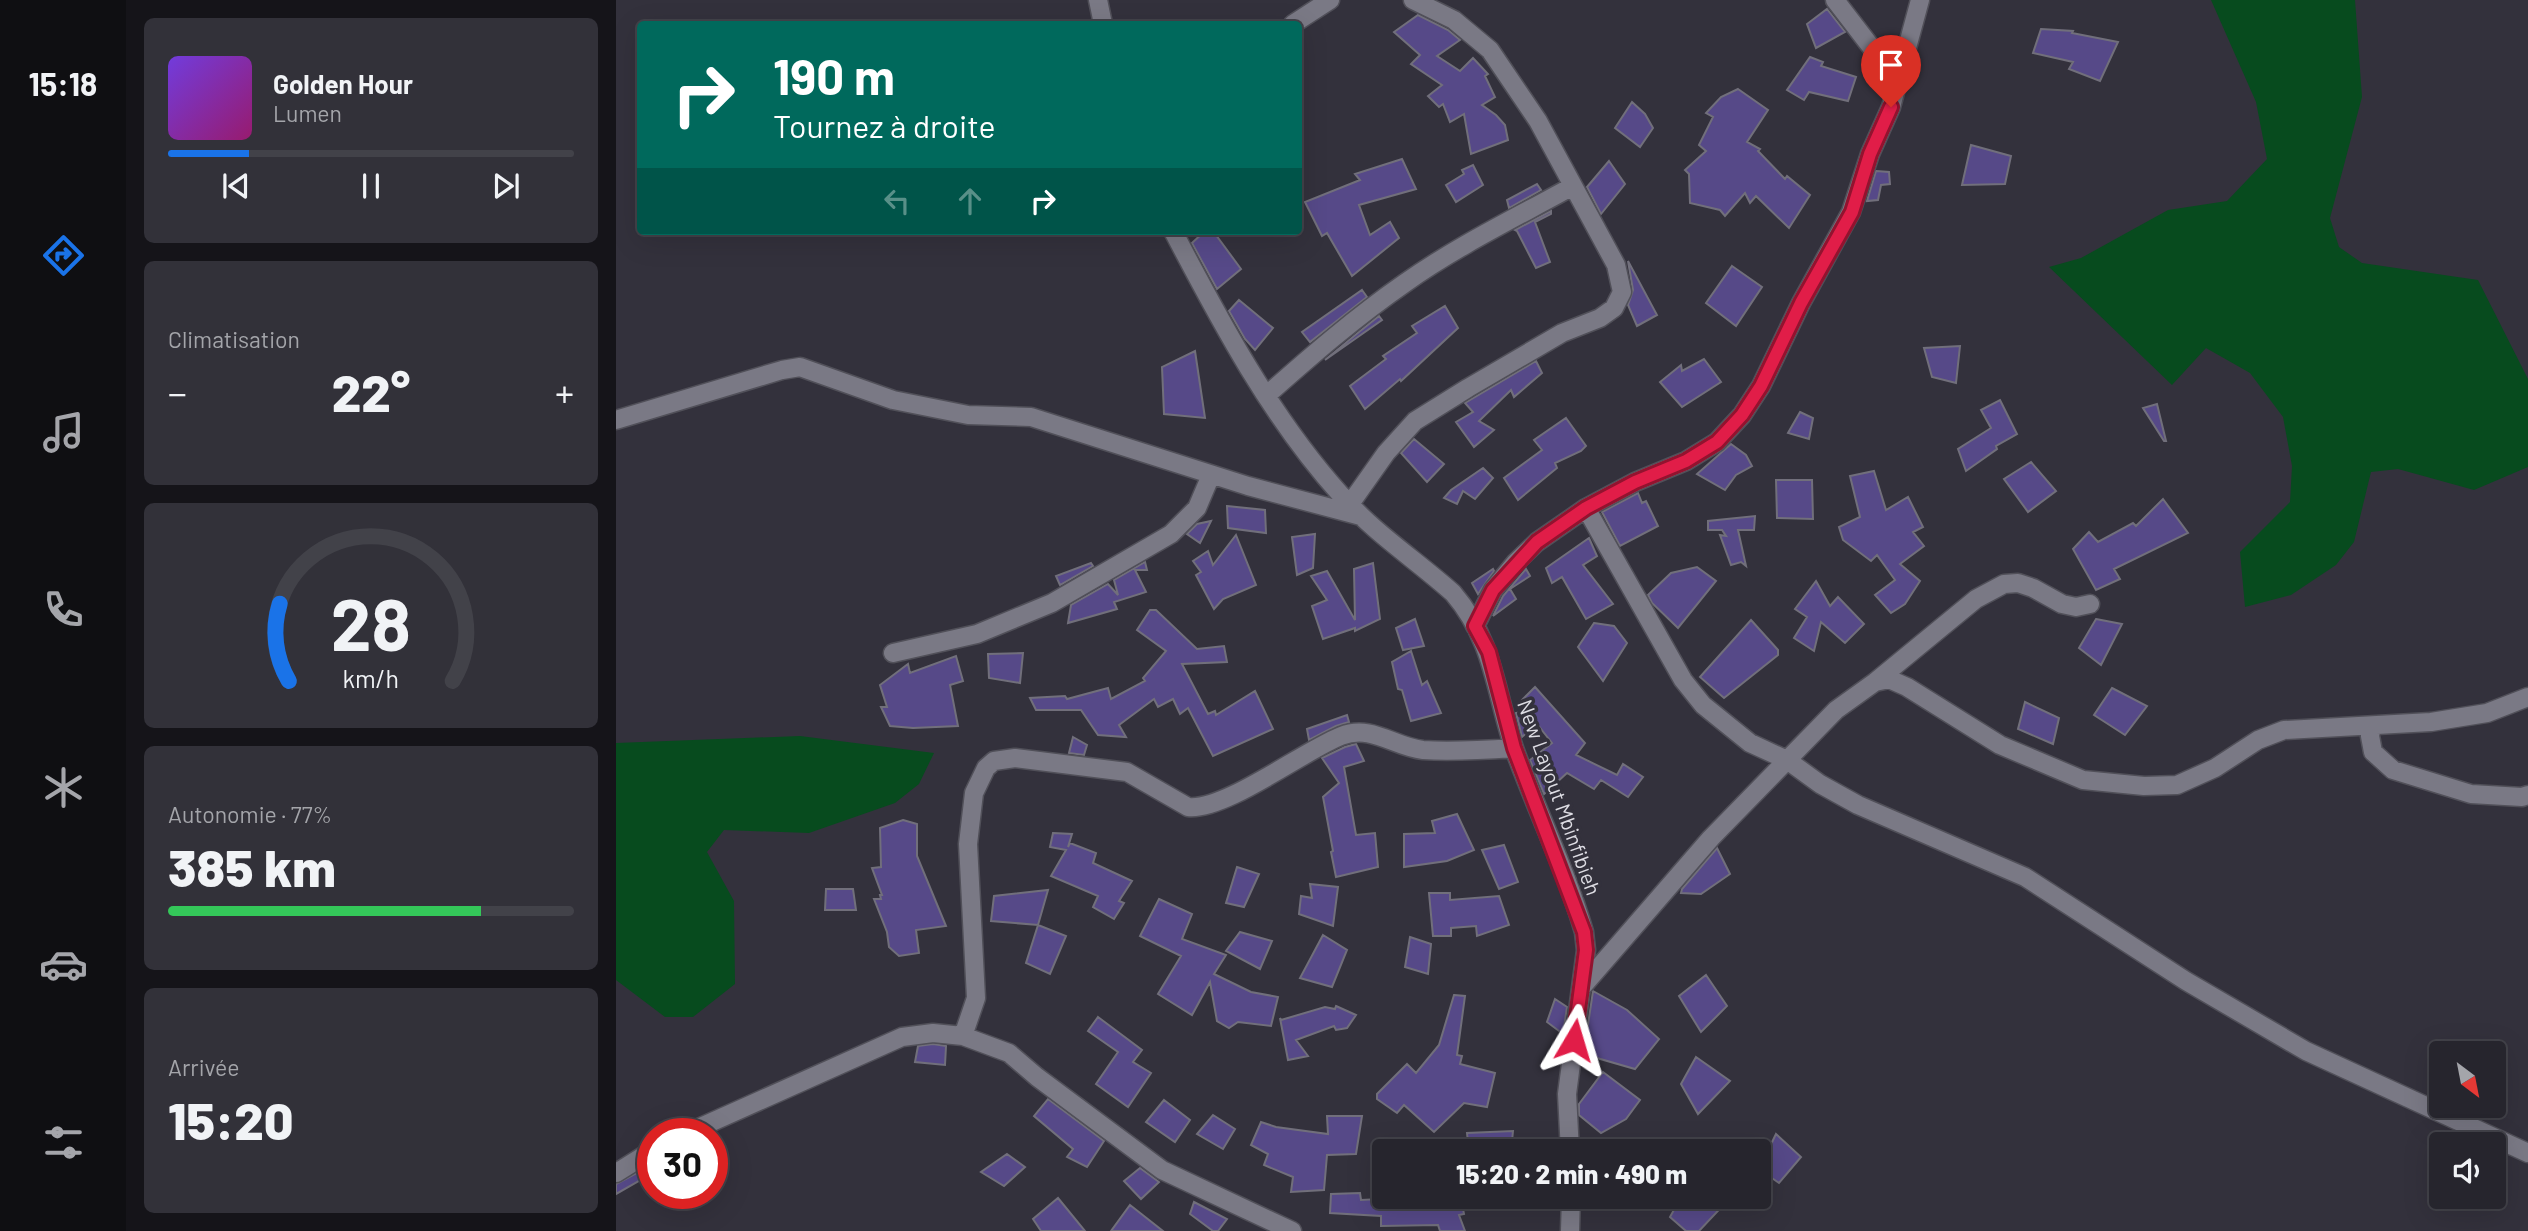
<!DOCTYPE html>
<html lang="fr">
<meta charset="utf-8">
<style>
:root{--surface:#26252d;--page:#323139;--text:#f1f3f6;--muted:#a4a5aa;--line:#424249;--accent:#1a73e8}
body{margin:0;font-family:Barlow,sans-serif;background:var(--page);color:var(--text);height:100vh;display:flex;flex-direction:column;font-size:26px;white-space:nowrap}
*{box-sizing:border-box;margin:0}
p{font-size:23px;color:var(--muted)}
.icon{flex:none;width:38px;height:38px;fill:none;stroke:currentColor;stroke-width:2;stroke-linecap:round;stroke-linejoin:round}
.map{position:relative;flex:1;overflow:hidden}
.drawer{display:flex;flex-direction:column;gap:18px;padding:18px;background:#151419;width:490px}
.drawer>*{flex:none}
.top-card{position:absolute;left:21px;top:21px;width:665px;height:214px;border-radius:7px;box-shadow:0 7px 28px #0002,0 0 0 2px var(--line);background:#00695c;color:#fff;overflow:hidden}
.needle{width:46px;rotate:148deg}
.tools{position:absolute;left:1813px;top:1041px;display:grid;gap:14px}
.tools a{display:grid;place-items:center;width:77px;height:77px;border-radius:7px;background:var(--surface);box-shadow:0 7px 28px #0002,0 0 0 2px var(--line);font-size:35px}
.speed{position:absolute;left:21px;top:1118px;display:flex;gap:14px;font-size:35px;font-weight:700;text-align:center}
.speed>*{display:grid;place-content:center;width:91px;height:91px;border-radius:50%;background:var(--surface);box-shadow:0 7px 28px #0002,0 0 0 2px var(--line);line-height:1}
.speed .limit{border:10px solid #d22;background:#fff;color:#111}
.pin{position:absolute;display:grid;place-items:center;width:60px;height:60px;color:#fff;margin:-72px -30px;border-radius:50% 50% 50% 0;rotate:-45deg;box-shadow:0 0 7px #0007}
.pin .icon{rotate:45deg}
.me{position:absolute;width:77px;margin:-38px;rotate:7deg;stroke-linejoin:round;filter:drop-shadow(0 0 5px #0008)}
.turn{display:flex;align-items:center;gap:24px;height:147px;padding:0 21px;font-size:32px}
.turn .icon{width:91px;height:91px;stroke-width:2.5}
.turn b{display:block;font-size:49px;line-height:60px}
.lanes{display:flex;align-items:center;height:66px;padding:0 21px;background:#0003;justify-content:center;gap:35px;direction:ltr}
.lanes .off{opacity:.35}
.big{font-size:52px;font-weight:800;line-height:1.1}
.drawer .widget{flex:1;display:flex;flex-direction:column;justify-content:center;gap:10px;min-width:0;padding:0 24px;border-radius:10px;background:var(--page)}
.drawer .dial{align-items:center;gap:0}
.dial svg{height:182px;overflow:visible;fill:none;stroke:var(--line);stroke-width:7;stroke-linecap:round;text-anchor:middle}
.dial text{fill:var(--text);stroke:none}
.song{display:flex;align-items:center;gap:21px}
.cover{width:84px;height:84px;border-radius:10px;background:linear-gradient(135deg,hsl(260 70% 55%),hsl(320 70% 35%))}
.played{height:7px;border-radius:4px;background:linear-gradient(90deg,var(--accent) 20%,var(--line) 20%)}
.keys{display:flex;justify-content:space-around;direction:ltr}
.heat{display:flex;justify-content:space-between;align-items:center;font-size:38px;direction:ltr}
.charge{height:10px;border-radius:5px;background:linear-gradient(90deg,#34c759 77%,var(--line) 0)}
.trip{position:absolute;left:756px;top:1139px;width:399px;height:70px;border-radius:7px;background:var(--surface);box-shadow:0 7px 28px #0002,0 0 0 2px var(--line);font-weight:800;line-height:70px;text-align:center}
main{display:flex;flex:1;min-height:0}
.menu{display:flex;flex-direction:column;width:126px;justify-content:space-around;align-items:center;background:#0f0f12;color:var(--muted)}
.menu .icon{width:49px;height:49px}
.menu .active{color:var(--accent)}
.menu b{font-size:32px;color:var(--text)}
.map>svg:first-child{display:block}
</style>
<main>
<nav class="menu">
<b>15:18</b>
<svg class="icon active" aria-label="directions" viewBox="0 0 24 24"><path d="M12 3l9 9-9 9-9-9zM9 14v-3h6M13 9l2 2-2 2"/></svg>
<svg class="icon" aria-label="music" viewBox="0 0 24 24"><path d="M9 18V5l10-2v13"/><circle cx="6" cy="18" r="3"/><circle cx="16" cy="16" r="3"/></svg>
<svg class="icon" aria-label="phone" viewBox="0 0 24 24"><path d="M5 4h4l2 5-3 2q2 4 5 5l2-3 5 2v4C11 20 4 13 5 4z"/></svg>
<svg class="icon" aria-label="climate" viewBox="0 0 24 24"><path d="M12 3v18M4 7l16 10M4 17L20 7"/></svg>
<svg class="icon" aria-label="car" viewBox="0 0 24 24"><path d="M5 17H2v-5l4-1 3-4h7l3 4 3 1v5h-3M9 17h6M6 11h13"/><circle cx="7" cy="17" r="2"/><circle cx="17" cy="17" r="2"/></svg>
<svg class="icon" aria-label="filters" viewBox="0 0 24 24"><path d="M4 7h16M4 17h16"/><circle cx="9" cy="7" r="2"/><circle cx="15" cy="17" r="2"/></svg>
</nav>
<section class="drawer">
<div class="widget">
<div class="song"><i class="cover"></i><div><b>Golden Hour</b><p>Lumen</p></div></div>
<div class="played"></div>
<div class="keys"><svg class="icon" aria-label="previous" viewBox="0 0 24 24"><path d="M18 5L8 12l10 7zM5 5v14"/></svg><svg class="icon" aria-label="pause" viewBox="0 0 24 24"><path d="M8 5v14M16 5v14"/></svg><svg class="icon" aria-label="next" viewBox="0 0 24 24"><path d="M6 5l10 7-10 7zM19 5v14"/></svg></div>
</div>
<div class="widget"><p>Climatisation</p>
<div class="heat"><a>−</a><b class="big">22°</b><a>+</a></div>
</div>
<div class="widget dial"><svg viewBox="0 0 100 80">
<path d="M14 69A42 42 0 1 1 86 69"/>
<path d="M14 69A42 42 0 0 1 10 35" stroke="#1a73e8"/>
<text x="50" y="56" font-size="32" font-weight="700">28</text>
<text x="50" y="72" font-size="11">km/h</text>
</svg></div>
<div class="widget"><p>Autonomie · 77%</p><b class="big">385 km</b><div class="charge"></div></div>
<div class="widget"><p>Arrivée</p><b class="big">15:20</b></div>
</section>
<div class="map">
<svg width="1912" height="1231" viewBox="0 0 1912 1231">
<rect width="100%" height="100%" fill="#33313c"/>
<path fill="#074b1e" d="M1595,0H1739L1746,97L1714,218L1723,247L1746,263L1862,280L1912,379V467L1858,490L1782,469L1755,472L1738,542L1720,565L1675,595L1629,607L1624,552L1674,502L1676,466L1667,417L1634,373L1590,348L1556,385L1433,267L1465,258L1552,210L1611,201L1651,159L1640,102Z
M184,736L318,753L303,784L279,803L193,833L108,830L91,852L118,901L119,984L77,1017H49L0,980V743Z"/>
<path fill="#564988" stroke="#716f7b" stroke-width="2" d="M1211,9L1229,32L1200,48L1191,24Z
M802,15L832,30L844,40L821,56L844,71L857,58L872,74L869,76L879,97L866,105L880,115L889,125L892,140L855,154L848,114L834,122L827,104L823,107L812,96L826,85L795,64L804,55L778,32Z
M1425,29L1457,31L1456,33L1502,42L1484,81L1453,69L1457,62L1417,53Z
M1194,57L1207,62L1205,66L1240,77L1232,101L1193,92L1188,100L1171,90Z
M1122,89L1152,110L1131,142L1144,149L1142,151L1169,179L1171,176L1194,195L1173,228L1140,196L1134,203L1129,193L1109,216L1104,210L1074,203L1073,174L1069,170L1090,151L1083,145L1097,117L1090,113L1105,97Z
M1016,102L1029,114L1037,128L1024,147L999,128Z
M1355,145L1395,156L1389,184L1346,185Z
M786,159L800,189L743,205L754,235L774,222L783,238L736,276L711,233L706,236L689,202L744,180L739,174Z
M993,161L1009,184L985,214L971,187Z
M857,165L867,185L840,202L830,185L848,174L846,170Z
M1260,171L1273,172L1274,184L1265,185L1262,200L1251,201Z
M921,184L925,190L893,208L891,200Z
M935,211V214L919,222L934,262L920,268L901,231L899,230Z
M589,231H597L625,269L601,289L576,243Z
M1012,261L1041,315L1021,326L1012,305L1017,290Z
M1116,266L1146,287L1120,326L1090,303Z
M746,290L751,297L694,342L686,332Z
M623,300L657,328L639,350L629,339L613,311Z
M829,306L842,328L785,381L784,379L749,409L734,386L770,359L767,356L801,333L796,326Z
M763,316L766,320L709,360L743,332Z
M1344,346L1340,383L1316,377L1308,348Z
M579,351L589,418L548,414L546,367Z
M1088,359L1105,382L1066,407L1044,382L1065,365L1066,371Z
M920,361L926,373L898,397L895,390L863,421L878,430L858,447L840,422L857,412L849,403Z
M1384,400L1401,434L1380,446L1381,449L1350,471L1342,449L1375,428L1365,410Z
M1541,404L1550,441H1548L1527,408Z
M1184,412L1197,418L1193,439L1172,433Z
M950,418L970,446L965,451L939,463L941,468L902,500L888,478L926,450L918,440Z
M798,439L828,464L811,482L785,453Z
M1115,444L1130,455L1136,466L1120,475L1109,490L1081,474Z
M1415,462L1440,491L1412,512L1388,479Z
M867,468L877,478L859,499L847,491L841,504L828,498L835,490Z
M1258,471L1270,510L1292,497L1307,527L1297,532L1308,546L1284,564L1304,581L1289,604L1275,613L1259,595L1279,580L1261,555L1255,561L1227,540L1223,527L1244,517L1234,476Z
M1160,480H1196L1197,519L1161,518Z
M1022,493L1026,503L1030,501L1042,526L1004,546L986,512Z
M1547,499L1572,533L1498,569L1504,579L1480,590L1457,549L1473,532L1482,542L1517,523L1520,526Z
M611,506L649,510L650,533L612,528Z
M1139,516L1138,530H1122L1130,566L1125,562L1115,565L1104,535L1110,536L1106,530H1092V521Z
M595,521L584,543L571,534L581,524Z
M699,534L697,568L681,575L676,537Z
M620,535L640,585L607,599L598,609L580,575L585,572L577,561L592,551L597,565Z
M973,538L981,556L967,565L997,604L970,619L946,577L936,583L930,568Z
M529,562L531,570H519L530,592L498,602L501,609L452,623L455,605L492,584L502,595L498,580Z
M475,563L477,566L444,585L440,576Z
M757,563L764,619L739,631V628L707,639L696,606L711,600L695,576L711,571L739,620L738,569Z
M1081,567L1100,581L1062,628L1036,603L1032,595L1055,573Z
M877,569L878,571L862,594L856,583Z
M910,569L914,576L894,589L900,599L877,616L887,596Z
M1200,581L1214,606L1222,597L1248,624L1229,643L1205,622L1198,651L1178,638L1191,617L1179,609Z
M534,610H540L581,649L608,646L611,662L566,664L592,714L599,711L600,715L639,691L657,729L597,756L572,708L564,714L557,699L542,707L538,699L503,725L510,737L482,735L465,710H420L414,698L449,696L451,699L492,688L495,699L529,681L527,678L550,651L521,630Z
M799,619L808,646L787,650L780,628Z
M1480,619L1506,624L1485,665L1463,648Z
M1135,620L1162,650V655L1108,698L1084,677Z
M978,623L998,626L1011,643L987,681L962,647Z
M795,651L806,685L811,681L825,713L795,721L786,690L782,689L776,662Z
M407,653L404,683L373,678L372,654Z
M340,656L347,681L334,685L342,726L297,728L274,726L265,707H271L264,685L292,664L294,673Z
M919,687L969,743L960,755L1001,775L1007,764L1027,777L1012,797L985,780L978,789L951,773L928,794L914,760L936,743L921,724L906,737L900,713L910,711L903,703Z
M1496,688L1531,706L1509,735L1478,715Z
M1409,702L1443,718L1437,744L1402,729Z
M731,715L733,722L720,726L693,740L691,729Z
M457,737L471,745L468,755L453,753Z
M740,744L748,761L728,767L740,835L759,833L762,867L720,877L715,852L717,851L707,797L723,783L706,758L729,747Z
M841,814L858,850L831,861L788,867V834L819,833L816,821Z
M287,820L301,824V856L330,926L300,930L303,953L283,956L273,947L271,932L258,899H265L264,895H266L256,868L265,867L264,828Z
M437,833L456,834L452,847L454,843L480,853L477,863L516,881L503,901L508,903L498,919L477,907L482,896L435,876L450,850L434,847Z
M888,845L902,882L883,889L866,850Z
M1101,848L1114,874L1085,894L1065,893L1066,889Z
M621,867L643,874L628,907L610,903Z
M694,884L722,887L717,926L683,914L685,896L696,898Z
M210,889H237L240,910H209Z
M432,890L422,925L375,921L378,896Z
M813,893H834V900L883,896L893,925L861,936L860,926L835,928V936H817Z
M543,899L576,914L566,939L610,955L598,974L635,992L662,997L655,1026L622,1022L613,1028L601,1021L594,982L576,1015L542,994L565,956L524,936Z
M422,925L450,936L434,974L410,963Z
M624,932L656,941L644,969L610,951Z
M707,935L731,950L716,987L684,978Z
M794,937L815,944L812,974L789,967Z
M1090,975L1111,1006L1085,1032L1063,996Z
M977,991L1011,1010L1043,1039L1019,1069L981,1058L969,1045Z
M838,995L849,996L841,1055L846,1056L844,1064L879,1073L871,1107L848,1103L818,1132L788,1105L781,1113L761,1099V1094L791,1064L800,1073L823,1045Z
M939,999L951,1007L947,1034L931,1022Z
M720,1006L740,1015L731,1028L720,1030L718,1026L680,1040L692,1056L672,1060L664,1018L665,1020L709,1007L719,1009Z
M482,1017L526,1050L517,1062L535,1073L512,1107L480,1084L502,1052L472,1031Z
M317,1044L330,1046L329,1065L299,1062L302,1046Z
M1080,1057L1114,1081L1082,1114L1065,1084Z
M987,1072L1024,1100L1010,1119L985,1133L963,1115V1104Z
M432,1099L488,1141L471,1167L451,1157L457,1149L418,1116Z
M548,1100L574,1120L559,1142L530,1122Z
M597,1115L619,1129L607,1149L581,1134Z
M711,1116H746L740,1154L711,1155L708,1190L675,1192L677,1177L648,1165L652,1154L635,1145L645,1122L660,1127L712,1134Z
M897,1131L895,1152H853L851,1133Z
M1160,1134L1185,1157L1163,1183L1143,1169Z
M391,1154L409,1167L388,1186L365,1172Z
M30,1168L35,1174L0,1194V1184Z
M524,1168L543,1182L525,1199L508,1181Z
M744,1193L745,1200L805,1197V1209L845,1199L848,1214L843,1215L849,1231H824L822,1225L765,1226V1216L714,1213L715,1194Z
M1065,1197H1115L1083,1231H1070L1054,1217Z
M442,1198L469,1231H425L417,1219Z
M578,1202L611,1219L602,1231H597L574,1214Z
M514,1205L547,1231H495Z"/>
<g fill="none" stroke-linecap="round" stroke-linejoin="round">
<defs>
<path id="street" d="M482,0L487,24
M1219,0L1282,82
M677,24L714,0
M557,231C604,321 656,419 725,495C757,532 800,560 837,593C879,642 879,693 899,751C921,811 950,870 968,932L970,950L951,1094L954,1152
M651,395C696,355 740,317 789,283C841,246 901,217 957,186
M0,420L166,370L184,367L277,400L352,415L415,417L632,486L745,516
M734,504L770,453L799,421L852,388L946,333L984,318L998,308L1006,292L1000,265L922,121L874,50L838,20L797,0
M970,508L1067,680L1087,705L1134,743L1171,760L1204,784L1242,805L1409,877L1570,981L1690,1051L1912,1153
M859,626L877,590L900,562L921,542L970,508L1019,482L1070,461L1101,442L1126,415L1145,386L1185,303L1235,212L1254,154L1275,107L1304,0
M277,653L361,634L436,603L555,534L581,508L595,475
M1259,682L1273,679L1291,687L1384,745L1467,780L1528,786L1561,785L1599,768L1642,740L1668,730L1815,722L1871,713L1912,697
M1756,726L1754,736L1757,752L1777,770L1855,794L1906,797L1912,795
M965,988L1095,838L1220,710L1259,682L1360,599L1388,584L1402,583L1417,588L1446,604L1460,607L1474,604
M347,1036L360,998L352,844L358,793L370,768L378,761L399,758L511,772L572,807C609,811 687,751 725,736C756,724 778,747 807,750C838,752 868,750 898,748
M69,1134L286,1037L317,1033L347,1036L393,1053L421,1077L546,1170L676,1231
M0,1173L37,1150
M954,1231L955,1197"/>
</defs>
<use href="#street" stroke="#515059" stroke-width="21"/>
<use href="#street" stroke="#7a7985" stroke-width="18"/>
</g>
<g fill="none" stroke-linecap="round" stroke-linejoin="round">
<defs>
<path id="route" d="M958,1040L970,950L968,932L898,748L873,652L859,626L877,590L921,542L970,508L1019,482L1070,461L1101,442L1126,415L1145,386L1185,303L1236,212L1254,154L1275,107"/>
</defs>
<use href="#route" stroke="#92132f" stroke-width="18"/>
<use href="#route" stroke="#e11d48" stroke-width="12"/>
</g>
<g text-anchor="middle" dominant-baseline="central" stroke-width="7" stroke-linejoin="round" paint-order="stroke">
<g font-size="21" fill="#dddce3" stroke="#33313c">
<text transform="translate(944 797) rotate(70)">New Layout Mbinfibieh</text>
</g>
</g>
</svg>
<div class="tools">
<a><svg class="needle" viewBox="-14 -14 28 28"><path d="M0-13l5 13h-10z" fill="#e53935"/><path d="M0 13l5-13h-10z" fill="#a4a5aa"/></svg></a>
<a><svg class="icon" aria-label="sound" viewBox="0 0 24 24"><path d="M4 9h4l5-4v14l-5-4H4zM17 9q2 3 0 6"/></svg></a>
</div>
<div class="speed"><div class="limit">30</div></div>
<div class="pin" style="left:1275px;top:107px;background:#d93025"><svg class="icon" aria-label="arrive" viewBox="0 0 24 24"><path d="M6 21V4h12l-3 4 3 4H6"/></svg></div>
<svg class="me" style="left:958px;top:1040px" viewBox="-20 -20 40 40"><path d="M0-17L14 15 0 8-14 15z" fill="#e11d48" stroke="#fff" stroke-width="4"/></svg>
<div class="trip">15:20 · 2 min · 490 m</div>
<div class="top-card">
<div class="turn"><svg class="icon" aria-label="right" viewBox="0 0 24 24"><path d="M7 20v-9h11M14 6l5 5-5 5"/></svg><div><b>190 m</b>Tournez à droite</div></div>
<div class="lanes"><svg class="icon off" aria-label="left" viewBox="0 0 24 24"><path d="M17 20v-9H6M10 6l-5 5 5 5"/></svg><svg class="icon off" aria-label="ahead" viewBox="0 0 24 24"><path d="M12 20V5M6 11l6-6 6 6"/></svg><svg class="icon" aria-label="right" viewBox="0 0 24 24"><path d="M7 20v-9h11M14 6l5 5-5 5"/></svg></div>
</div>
</div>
</main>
